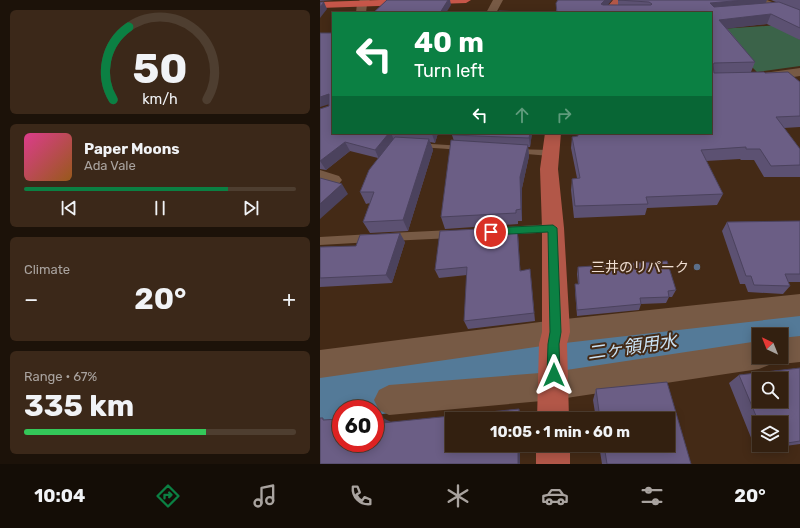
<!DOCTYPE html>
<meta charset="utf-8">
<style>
:root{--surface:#332010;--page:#3b2819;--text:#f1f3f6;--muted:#a9a39f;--line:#4e3e30;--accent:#0b8043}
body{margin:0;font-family:Rubik,"Noto Sans JP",sans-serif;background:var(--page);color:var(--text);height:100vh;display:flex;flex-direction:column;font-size:15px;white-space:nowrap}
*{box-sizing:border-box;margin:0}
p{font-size:13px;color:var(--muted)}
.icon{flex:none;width:22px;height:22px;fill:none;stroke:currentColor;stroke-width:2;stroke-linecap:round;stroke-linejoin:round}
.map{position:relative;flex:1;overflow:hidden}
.drawer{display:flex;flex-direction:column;gap:10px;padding:10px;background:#1c1209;width:320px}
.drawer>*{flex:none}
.hud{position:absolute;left:12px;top:12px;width:380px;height:122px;border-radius:0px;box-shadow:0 2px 10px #0003,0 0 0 1px var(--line);background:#0b8043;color:#fff;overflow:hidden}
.needle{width:26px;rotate:317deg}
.controls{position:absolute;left:432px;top:328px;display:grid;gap:8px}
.controls a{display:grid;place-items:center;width:36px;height:36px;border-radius:0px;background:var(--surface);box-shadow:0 2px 10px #0003,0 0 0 1px var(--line);font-size:20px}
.speed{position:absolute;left:12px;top:400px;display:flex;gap:8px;font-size:20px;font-weight:700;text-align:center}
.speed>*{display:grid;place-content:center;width:52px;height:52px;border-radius:50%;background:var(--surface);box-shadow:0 2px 10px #0003,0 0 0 1px var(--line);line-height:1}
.speed .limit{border:6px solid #d22;background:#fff;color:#111}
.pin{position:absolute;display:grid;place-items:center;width:34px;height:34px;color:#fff;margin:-17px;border:2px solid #fff;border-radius:50%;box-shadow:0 1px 4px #0007}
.me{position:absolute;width:44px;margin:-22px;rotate:0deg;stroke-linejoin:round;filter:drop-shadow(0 0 3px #0008)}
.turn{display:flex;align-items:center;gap:14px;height:84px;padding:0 16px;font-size:18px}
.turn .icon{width:52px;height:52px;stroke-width:2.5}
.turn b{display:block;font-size:28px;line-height:34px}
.lanes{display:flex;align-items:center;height:38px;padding:0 16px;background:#0003;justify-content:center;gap:20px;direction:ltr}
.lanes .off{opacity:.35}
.big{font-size:30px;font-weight:700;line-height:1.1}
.drawer .widget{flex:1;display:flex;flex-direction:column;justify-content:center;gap:6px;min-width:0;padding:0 14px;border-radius:6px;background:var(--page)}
.drawer .dial{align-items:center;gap:0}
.dial svg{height:104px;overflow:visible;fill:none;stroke:var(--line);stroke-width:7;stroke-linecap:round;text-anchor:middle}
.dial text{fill:var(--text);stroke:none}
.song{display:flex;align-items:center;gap:12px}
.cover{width:48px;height:48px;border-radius:6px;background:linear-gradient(135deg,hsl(330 70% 55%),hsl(30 70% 35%))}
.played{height:4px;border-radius:2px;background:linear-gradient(90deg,var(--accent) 75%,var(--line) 75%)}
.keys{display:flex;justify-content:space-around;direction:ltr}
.heat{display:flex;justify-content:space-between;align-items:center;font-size:22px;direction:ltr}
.charge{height:6px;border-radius:3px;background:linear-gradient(90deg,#34c759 67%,var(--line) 0)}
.trip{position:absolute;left:125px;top:412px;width:230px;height:40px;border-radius:0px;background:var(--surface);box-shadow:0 2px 10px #0003,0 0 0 1px var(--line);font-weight:700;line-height:40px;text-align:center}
.dock{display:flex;height:64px;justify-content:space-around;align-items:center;background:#140d06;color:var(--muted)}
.dock .icon{width:28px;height:28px}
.dock .selected{color:var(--accent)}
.dock b{font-size:18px;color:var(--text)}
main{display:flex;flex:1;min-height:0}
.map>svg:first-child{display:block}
</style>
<main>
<section class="drawer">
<div class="widget dial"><svg viewBox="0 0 100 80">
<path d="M14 69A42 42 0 1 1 86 69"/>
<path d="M14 69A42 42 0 0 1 26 13" stroke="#0b8043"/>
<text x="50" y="56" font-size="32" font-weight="700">50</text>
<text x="50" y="72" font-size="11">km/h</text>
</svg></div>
<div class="widget">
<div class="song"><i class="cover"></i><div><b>Paper Moons</b><p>Ada Vale</p></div></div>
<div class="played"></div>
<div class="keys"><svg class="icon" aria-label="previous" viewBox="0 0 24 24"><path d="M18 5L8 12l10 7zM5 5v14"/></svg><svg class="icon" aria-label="pause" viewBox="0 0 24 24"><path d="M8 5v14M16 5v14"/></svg><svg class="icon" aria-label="next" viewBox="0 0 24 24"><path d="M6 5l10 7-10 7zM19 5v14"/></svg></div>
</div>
<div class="widget"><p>Climate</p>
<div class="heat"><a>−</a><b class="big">20°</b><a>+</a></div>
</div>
<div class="widget"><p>Range · 67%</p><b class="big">335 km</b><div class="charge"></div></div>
</section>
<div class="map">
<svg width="480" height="464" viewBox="0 0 480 464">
<rect width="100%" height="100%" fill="#442a16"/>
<path fill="#3b6349" d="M459,25L480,40V66L437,72L405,40L400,29Z"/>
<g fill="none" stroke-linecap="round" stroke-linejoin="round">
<path fill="#547a98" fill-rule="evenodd" d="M480,295V351L461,354V335H439V357H442L205,395L55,415V409H21V419L0,422V354L205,331Z"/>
<path fill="#775a45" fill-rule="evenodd" d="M96,143L143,146L147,148L143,150L99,147L95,145Z
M192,149L230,150L234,153L230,156L195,153L191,151Z
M233,224L237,225L238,228L237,231L233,232L184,235L180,234L179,231L180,228L184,227Z
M132,230L136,231L137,234L136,237L132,238L70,241L66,240L65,237L66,234L70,233Z
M52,234L56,235L57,238L56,241L52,242L0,245V237Z"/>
<path fill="#775a45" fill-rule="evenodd" d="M40,0H50L47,4L46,13H36L37,3Z
M173,0H183L176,13H166Z
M434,0H447L480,13V19L436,2Z
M480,68V76C450,81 421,83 391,83V75L436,74Z
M0,170L19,176L22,180L19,184L13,186L0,182Z
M480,294V316L236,344L0,378V350L236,320Z
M480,336V362L461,364L451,359L449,365L439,369L233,400L69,415L59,410L54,400L59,390L69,385L233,372L439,341V357H461V338Z"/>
<path fill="#b25748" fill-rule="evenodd" d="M293,0H303L292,13H282Z
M225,133H241L238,169L244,228L250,332L247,344L249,419H217L219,344L222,332V228L220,169Z
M216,445H250V464H216Z"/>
<path fill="#c65649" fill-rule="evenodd" d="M60,0H151L146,3L0,8V2Z"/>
</g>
<path fill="#5c5172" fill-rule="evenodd" d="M0,0H14L0,1Z
M298,0H447L445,3L456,2L451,0H480V40L447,24L407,28L435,62L431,72L445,73L480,82V127L464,128L480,149V177H444L434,160H421L420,159L386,161L403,194L397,205L327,208L325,215L254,218L251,190L252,179L257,178L251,148L252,137L258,136V134L391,133V13H236V3L298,5Z
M0,33L13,133H118L115,143L110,142L113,150L88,231L50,233L43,222L50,203L46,204L40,192L58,158L30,151L6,170L0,169V109L9,106Z
M212,133L210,147H208L209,156L202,188V221H198V224L125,229L121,217L134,141L132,135Z
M480,221V282H468L470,286L463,294L428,292L425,284H420L402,231L407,222Z
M197,227L198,235L200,270L211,278L215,321L148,329L144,321L147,275L119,278L115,270Z
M85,242L72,283L0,287V247L36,246Z
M258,267L356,290L352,297H349L346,303L321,304L319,310L257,316L255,290V284H258L257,274Z
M480,368V444L436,450L409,383L419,375ZM439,423H461V445H439Z
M347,382L371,464H282L279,445H348V419H276L273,400L276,389Z"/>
<path fill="#4b425d" d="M128,0H130L131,5L126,13H120Z
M285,0H292L281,13V4Z
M424,0H447L444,7L388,12L390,3Z
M4,2L7,9L0,18V7Z
M451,14L447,24L396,30L399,20Z
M9,94L13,103L0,107V97Z
M69,133H71L74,140L59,159L55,150Z
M112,133H118L115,143L112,134Z
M210,133H212L210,147L209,138Z
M109,139L113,150L88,231L83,220Z
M25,142L30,151L6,170L0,161Z
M208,145L209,156L202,188V221L201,209L200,177Z
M22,184L28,194L0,219V204Z
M197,227L198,235L201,279L200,271Z
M80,233L85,242L72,283L66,275Z
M199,409L201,413V419H199Z
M63,418L71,422L62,423Z
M198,445H200V464H198Z"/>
<path fill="#6b5e85" stroke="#4b425d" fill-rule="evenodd" d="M67,0H128L120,13H53Z
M238,0H285L281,4L283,5H331L332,4L329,2L298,0H424L390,3L394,7L459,2L480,10V28L451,14L399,20L435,62L394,63L393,65L394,73L444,72L445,73L468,72L480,82V116L456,117L480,149V165L451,166L440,149H426V147L381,150L403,194L326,197L328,204L255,206L252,179L260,178L252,137L258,136V134L283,133H391V13H237L236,3Z
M0,2H4L0,7Z
M179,11L230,13H179Z
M0,33H13V133H69L55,150L25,142L0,161V109L9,106V94L0,97Z
M133,133H210L209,138L132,135Z
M75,137L109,139L83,220L43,222L54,192H40L49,170Z
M131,140L208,145L200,177L201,209L196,210V213L121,217Z
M0,178L22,184L0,204Z
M480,221V274H465L470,286L434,285L431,276H426L407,222Z
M197,227L200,271L210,269L214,313L144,321L147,267L115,270L120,231Z
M80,233L66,275L0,278V247L36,246L40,235Z
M347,261L356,290L348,291L349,297L320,298L321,304L257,310L255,284H259L258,267Z
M480,368V441L461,444V423H439L419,375ZM439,379H461V401H439Z
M347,382L371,464H287L284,445H348V419H280L276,389Z
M199,409V419H132V445H198V464H0V418H3V420L21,419V443H55V418H63L62,423Z"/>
<path fill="#0b8043" stroke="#07532c" d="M233,225L237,228L241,332L239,344L240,375L238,379L234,381L229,379L227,375L228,344L230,332L228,232L171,235L166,232L171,228Z"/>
<circle fill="#5c6f8a" stroke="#442a16" stroke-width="1.5" cx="377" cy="267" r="4"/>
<g text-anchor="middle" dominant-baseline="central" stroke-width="4" stroke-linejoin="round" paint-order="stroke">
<g font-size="14" fill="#efded2" stroke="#442a16" text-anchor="end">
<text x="369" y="267">三井のリパーク</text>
</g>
<g font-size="18" font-style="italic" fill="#cae3f6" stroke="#442a16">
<text transform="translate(312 347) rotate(-8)">二ヶ領用水</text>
</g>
</g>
</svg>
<div class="controls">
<a><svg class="needle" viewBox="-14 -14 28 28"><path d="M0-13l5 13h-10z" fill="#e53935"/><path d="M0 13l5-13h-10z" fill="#a9a39f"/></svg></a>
<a><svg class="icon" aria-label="search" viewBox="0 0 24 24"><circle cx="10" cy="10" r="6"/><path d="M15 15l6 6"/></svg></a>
<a><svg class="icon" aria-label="layers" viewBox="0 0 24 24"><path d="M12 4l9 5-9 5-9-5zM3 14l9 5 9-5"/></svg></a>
</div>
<div class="speed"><div class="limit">60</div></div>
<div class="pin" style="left:171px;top:232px;background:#d93025"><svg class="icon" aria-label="arrive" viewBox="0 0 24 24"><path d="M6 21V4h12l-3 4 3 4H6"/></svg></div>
<svg class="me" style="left:234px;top:375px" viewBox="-20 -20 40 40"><path d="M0-17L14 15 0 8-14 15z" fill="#0b8043" stroke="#fff" stroke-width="4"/></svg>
<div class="trip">10:05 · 1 min · 60 m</div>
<div class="hud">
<div class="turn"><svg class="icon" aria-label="left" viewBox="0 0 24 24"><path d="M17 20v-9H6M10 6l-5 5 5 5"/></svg><div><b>40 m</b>Turn left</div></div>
<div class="lanes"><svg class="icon" aria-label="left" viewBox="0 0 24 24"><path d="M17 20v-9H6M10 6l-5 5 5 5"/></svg><svg class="icon off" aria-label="ahead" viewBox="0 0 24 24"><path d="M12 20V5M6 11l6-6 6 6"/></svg><svg class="icon off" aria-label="right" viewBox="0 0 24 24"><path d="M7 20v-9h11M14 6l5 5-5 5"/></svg></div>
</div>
</div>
</main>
<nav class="dock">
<b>10:04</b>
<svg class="icon selected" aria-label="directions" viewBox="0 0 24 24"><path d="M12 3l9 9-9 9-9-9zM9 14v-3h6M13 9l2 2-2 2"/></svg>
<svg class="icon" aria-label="music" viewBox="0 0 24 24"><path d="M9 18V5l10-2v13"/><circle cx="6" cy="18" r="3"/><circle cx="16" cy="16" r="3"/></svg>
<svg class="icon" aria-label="phone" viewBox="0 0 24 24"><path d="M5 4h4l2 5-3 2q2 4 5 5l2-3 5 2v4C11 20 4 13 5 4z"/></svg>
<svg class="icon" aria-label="climate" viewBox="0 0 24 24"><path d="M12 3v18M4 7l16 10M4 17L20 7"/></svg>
<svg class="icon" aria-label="car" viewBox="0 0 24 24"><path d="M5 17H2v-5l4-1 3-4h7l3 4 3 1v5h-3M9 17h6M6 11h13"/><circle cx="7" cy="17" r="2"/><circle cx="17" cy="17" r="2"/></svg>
<svg class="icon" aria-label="filters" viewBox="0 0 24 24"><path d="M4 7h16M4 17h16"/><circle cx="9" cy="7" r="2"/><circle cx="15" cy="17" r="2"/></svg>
<b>20°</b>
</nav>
